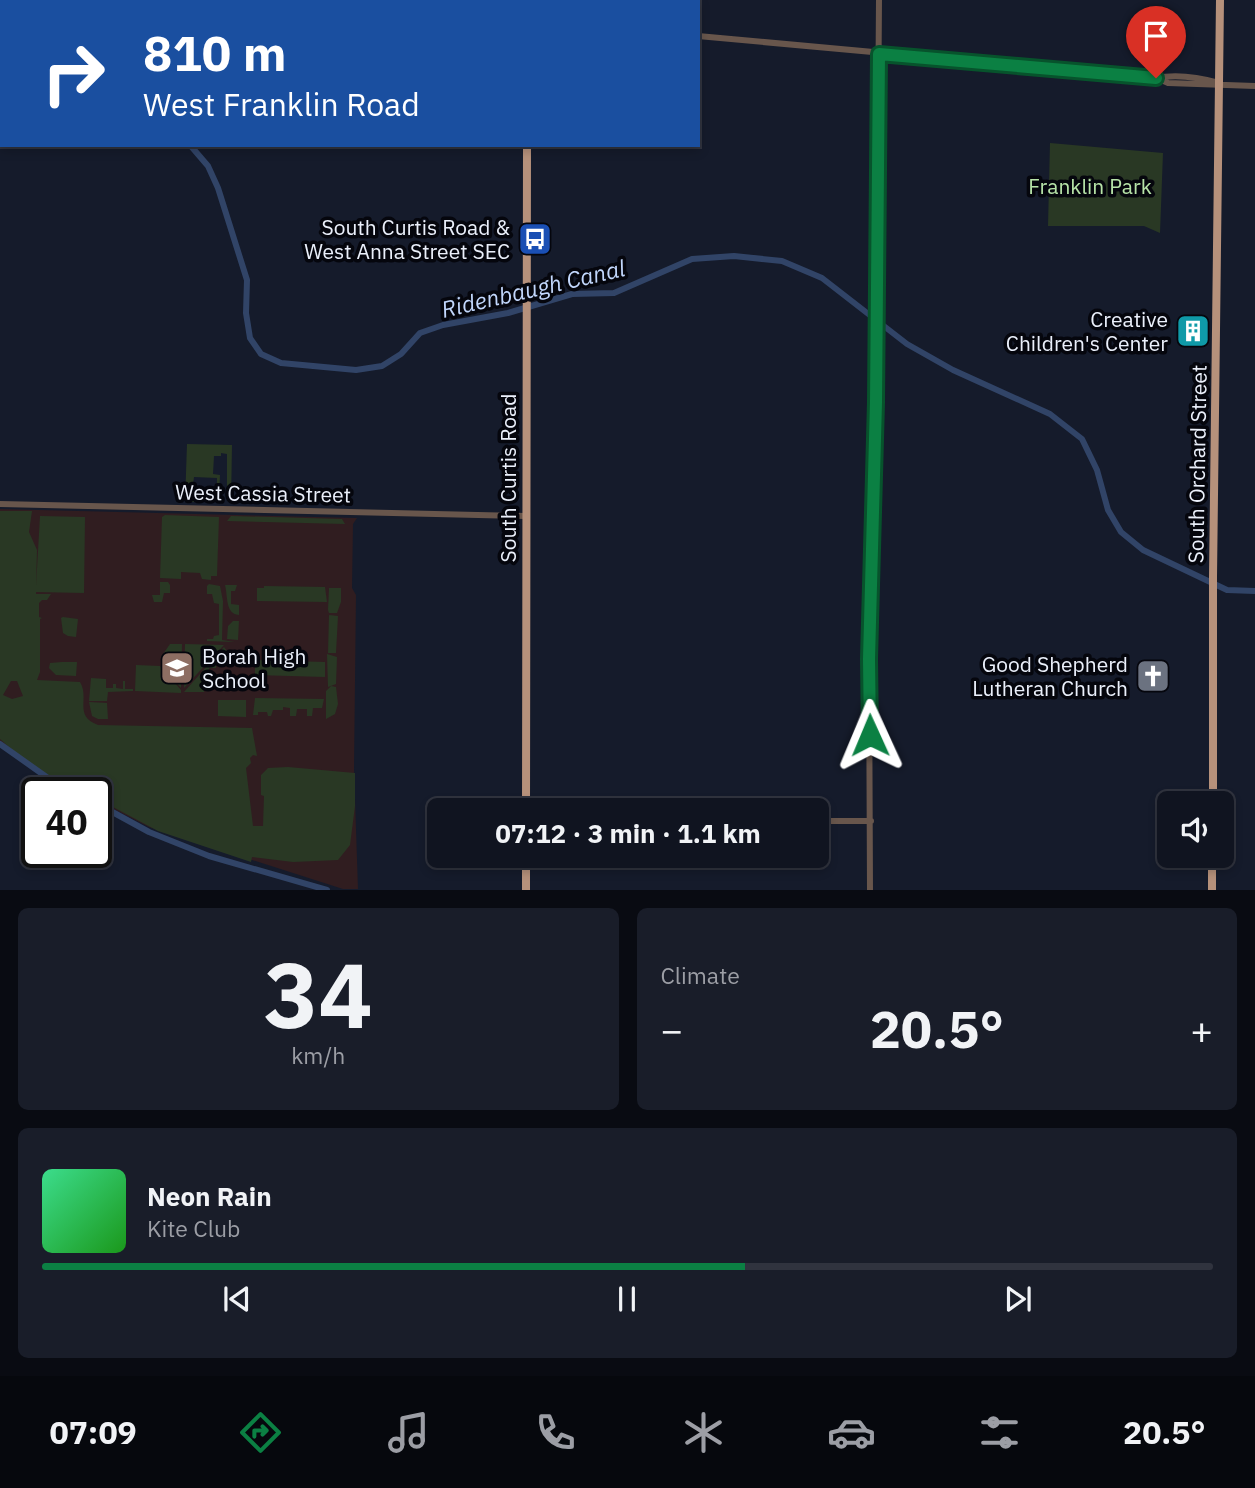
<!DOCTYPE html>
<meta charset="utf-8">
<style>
:root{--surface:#101420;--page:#191d29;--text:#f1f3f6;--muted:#9c9ea5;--line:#30333e;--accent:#0b8043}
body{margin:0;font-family:"IBM Plex Sans",sans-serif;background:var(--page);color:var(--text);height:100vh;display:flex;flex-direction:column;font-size:26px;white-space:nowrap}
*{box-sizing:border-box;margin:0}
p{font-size:23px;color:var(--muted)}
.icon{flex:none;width:38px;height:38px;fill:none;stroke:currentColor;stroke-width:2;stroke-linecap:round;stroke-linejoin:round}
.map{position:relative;height:890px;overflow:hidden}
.drawer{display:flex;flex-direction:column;gap:18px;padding:18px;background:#090b12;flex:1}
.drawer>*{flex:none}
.guide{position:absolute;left:0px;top:0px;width:700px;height:147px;box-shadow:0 4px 10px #0003,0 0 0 2px var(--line);background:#1a4fa0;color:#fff;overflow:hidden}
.controls{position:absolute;left:1157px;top:791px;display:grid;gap:14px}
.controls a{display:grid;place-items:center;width:77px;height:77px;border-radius:10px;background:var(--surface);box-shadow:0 4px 10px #0003,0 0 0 2px var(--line);font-size:35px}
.speed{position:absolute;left:21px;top:777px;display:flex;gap:14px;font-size:35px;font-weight:700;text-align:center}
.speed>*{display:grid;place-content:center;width:91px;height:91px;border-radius:50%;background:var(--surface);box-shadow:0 4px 10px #0003,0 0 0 2px var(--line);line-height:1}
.speed .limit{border:4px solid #111;border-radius:10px;background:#fff;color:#111}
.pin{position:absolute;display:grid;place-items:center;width:60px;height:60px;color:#fff;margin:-72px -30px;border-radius:50% 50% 50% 0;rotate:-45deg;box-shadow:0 0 7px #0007}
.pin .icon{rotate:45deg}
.me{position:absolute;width:77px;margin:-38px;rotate:359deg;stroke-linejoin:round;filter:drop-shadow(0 0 5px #0008)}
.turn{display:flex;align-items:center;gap:24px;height:147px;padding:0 28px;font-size:32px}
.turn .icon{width:91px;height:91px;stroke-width:2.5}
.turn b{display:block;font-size:49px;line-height:60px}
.big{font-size:52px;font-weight:800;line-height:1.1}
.drawer .card{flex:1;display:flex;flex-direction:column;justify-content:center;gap:10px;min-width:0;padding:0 24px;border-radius:10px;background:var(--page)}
.drawer .dial{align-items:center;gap:0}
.dial b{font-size:91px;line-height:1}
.song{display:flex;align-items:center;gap:21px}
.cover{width:84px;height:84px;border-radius:10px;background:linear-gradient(135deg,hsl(150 70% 55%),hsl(120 70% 35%))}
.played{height:7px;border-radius:4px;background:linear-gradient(90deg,var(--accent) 60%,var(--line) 60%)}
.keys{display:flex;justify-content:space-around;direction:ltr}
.heat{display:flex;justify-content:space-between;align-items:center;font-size:38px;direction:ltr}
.drawer .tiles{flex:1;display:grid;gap:18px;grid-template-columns:1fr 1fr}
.card:last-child{grid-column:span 2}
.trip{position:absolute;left:427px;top:798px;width:402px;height:70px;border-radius:10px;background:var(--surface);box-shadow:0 4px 10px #0003,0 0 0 2px var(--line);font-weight:800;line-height:70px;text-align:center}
.tabs{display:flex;height:112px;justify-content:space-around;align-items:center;background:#06080d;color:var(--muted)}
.tabs .icon{width:49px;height:49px}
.tabs .selected{color:var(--accent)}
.tabs b{font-size:32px;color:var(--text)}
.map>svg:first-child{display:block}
</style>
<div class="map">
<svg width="1255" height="890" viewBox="0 0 1255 890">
<rect width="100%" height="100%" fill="#151b2b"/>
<path fill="#301d20" d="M0,509L357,518L353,524L352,588L356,595L354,769L358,889H343L149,827L96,800V793H82L54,778L0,741Z"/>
<path fill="#293824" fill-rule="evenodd" d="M1050,143L1163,153L1160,233L1144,226H1048Z
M187,444L232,445L231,502L227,501V454L221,453V456H214L213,474L220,475L219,502L202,501V491H217V478L194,477L192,492L199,493V502H185Z
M0,511H32L29,532L37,550L36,586L40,516L85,517L84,593L36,592V594H51L47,600H42L39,603V617L42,618L40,619V672L37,680L80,682C90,698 73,716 98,725L252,728L257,756L253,755L250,758L251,763L246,768L253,826H263L264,796L261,795V775L268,768L288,767L355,773V806L350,845L338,860L293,862L252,857L251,862L158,831L96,798V793C66,793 22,759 0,739ZM11,681H17L23,696L12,699L3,695Z
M165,515L219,517L217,576H211V580L202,579L200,573L181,572V579L160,578L162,517Z
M231,516L342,519L345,524L227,521Z
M160,582H168L170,585V593H164L162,602H154L152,595H160Z
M209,584L220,586L223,601L222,640L235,642L207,641V639H213L214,636L219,635V604L214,603L212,594H207V586Z
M225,585H237L235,591H231V604L239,605V615C225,614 228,596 225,585Z
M264,586L325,587L327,602L257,601V588H264Z
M329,588H341V602L337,613H329L328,610Z
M329,615L338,616L336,653H328Z
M63,617L78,619L76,637L68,636L63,633L61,618Z
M233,621H239L238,640L227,639L228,626Z
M170,644H182L181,688L161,665V657Z
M185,644L224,645L184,688Z
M224,647L232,658L216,657V668H209V680H205L204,692H184Z
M327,654L337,657L336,684L328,687Z
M255,660L325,662V677L255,675Z
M62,662H77L76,676L56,675L49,668L50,663Z
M136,665L160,666L181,690V693L135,691Z
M91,678L106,679V688H113V684H116V688L123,689V681H125V689H133V691L108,692L107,701H89Z
M331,686L336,687L338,704L335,714L326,719V691Z
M255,698L324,699L322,708H313L312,716H307V709H297L296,716H290V708L283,707V710H273L271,716H268L267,712H258V715H253Z
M218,700H246V717L218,716Z
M89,702L107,703L108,719H98L92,716Z"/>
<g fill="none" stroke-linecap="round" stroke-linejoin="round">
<path stroke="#314467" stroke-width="6" d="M107,0L111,2
M190,145L208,166L218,188L247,280L246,313L250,338L261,354L281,363L356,370L382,366L401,354L420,333L443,325L508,313L572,294L614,293L692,259L734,256L782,261L822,278L907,344L953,370L1050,414L1082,439L1097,470L1108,510L1121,532L1143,550L1227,590L1255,591
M0,744L55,783L74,793
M96,803L149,832L209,856L327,890"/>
<path stroke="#68564c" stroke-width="6" d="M698,36L1156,78C1177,74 1198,77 1219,83
M1157,78L1168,83L1255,86
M0,504L525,516
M817,821H871
M870,890L869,659L876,402L879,0"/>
<path stroke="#b6917b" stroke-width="8" d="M279,0L299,2
M528,2V0
M1213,803V577L1220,0
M526,810L527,145
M526,856V890
M1212,890V856"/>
</g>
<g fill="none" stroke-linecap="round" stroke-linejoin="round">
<defs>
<path id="route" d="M870,735L869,659L876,402L879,54L1156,78"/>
</defs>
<use href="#route" stroke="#07532c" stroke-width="18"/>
<use href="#route" stroke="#0b8043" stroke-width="12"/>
</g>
<defs>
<symbol id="bus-square" viewBox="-11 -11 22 22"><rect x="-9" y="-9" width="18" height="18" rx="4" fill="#1a4fb4" stroke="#05060d"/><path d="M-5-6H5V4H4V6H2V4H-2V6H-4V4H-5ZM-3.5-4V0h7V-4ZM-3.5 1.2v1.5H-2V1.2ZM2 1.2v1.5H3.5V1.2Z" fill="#fff"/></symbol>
<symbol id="building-square" viewBox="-11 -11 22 22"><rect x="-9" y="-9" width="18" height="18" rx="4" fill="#0f9aa8" stroke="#05060d"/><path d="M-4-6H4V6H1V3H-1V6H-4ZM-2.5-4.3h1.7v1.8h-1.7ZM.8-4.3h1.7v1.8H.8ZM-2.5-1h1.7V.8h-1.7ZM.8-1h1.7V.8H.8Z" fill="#fff"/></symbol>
<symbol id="school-square" viewBox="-11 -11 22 22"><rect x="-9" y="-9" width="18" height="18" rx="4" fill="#8d6e63" stroke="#05060d"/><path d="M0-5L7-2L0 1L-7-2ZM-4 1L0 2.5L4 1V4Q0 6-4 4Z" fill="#fff"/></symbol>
<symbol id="church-square" viewBox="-11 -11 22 22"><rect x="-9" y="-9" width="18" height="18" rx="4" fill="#6b7280" stroke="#05060d"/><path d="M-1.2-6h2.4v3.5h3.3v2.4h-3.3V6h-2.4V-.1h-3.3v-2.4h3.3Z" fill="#fff"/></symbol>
</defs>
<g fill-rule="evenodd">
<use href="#bus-square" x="516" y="220" width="38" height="38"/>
<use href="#building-square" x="1174" y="312" width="38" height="38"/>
<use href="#school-square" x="158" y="649" width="38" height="38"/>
<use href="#church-square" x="1134" y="657" width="38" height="38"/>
</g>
<g text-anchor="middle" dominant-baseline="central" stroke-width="7" stroke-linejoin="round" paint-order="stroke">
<g font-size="21" fill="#b7e4a8" stroke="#05060d">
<text x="1090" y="186">Franklin Park</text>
</g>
<g font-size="21" fill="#ebf0fb" stroke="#05060d" text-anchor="end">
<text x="510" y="227">South Curtis Road &amp;<tspan x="510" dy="24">West Anna Street SEC</tspan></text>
<text x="1168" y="319">Creative<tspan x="1168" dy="24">Children's Center</tspan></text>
<text x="202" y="656" text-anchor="start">Borah High<tspan x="202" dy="24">School</tspan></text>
<text x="1128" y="664">Good Shepherd<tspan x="1128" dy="24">Lutheran Church</tspan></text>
</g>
<g font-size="21" fill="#ebf0fb" stroke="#05060d">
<text transform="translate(1197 464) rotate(-89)">South Orchard Street</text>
<text transform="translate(508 478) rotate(-90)">South Curtis Road</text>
<text transform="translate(263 493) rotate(1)">West Cassia Street</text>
</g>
<g font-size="23" font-style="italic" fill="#c2d7fc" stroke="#05060d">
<text transform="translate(533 288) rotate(-13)">Ridenbaugh Canal</text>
</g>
</g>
</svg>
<div class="controls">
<a><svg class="icon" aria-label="sound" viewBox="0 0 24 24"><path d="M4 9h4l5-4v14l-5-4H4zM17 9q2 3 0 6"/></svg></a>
</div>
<div class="speed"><div class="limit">40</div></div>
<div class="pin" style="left:1156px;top:78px;background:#d93025"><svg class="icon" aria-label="arrive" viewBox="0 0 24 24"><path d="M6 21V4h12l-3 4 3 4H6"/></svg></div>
<svg class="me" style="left:870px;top:735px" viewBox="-20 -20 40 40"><path d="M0-17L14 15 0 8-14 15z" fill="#0b8043" stroke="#fff" stroke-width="4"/></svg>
<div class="trip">07:12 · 3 min · 1.1 km</div>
<div class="guide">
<div class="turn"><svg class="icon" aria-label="right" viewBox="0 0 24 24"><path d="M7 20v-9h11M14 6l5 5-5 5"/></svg><div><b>810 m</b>West Franklin Road</div></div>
</div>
</div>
<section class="drawer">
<div class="tiles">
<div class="card dial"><b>34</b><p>km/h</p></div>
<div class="card"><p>Climate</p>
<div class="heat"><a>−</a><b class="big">20.5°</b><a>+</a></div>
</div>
<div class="card">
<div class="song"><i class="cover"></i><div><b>Neon Rain</b><p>Kite Club</p></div></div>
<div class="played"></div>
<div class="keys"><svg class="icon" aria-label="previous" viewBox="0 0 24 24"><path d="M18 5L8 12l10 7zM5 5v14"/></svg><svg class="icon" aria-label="pause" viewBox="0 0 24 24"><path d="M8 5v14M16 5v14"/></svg><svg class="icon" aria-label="next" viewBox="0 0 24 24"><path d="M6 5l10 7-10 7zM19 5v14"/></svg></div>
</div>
</div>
</section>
<nav class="tabs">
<b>07:09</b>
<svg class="icon selected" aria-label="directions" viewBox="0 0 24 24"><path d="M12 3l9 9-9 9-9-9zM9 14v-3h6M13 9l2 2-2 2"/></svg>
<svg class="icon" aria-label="music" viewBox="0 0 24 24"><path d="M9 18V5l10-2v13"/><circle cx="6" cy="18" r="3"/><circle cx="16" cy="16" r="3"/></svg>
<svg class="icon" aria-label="phone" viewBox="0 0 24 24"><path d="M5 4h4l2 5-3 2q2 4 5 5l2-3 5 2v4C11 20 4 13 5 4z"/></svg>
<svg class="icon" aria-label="climate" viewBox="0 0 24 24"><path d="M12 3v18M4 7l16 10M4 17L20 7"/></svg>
<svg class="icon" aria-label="car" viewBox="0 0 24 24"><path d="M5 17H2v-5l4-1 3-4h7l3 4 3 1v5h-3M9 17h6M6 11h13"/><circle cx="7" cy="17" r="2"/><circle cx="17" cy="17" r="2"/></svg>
<svg class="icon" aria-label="filters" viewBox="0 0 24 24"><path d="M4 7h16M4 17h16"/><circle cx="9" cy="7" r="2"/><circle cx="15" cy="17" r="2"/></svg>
<b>20.5°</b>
</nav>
